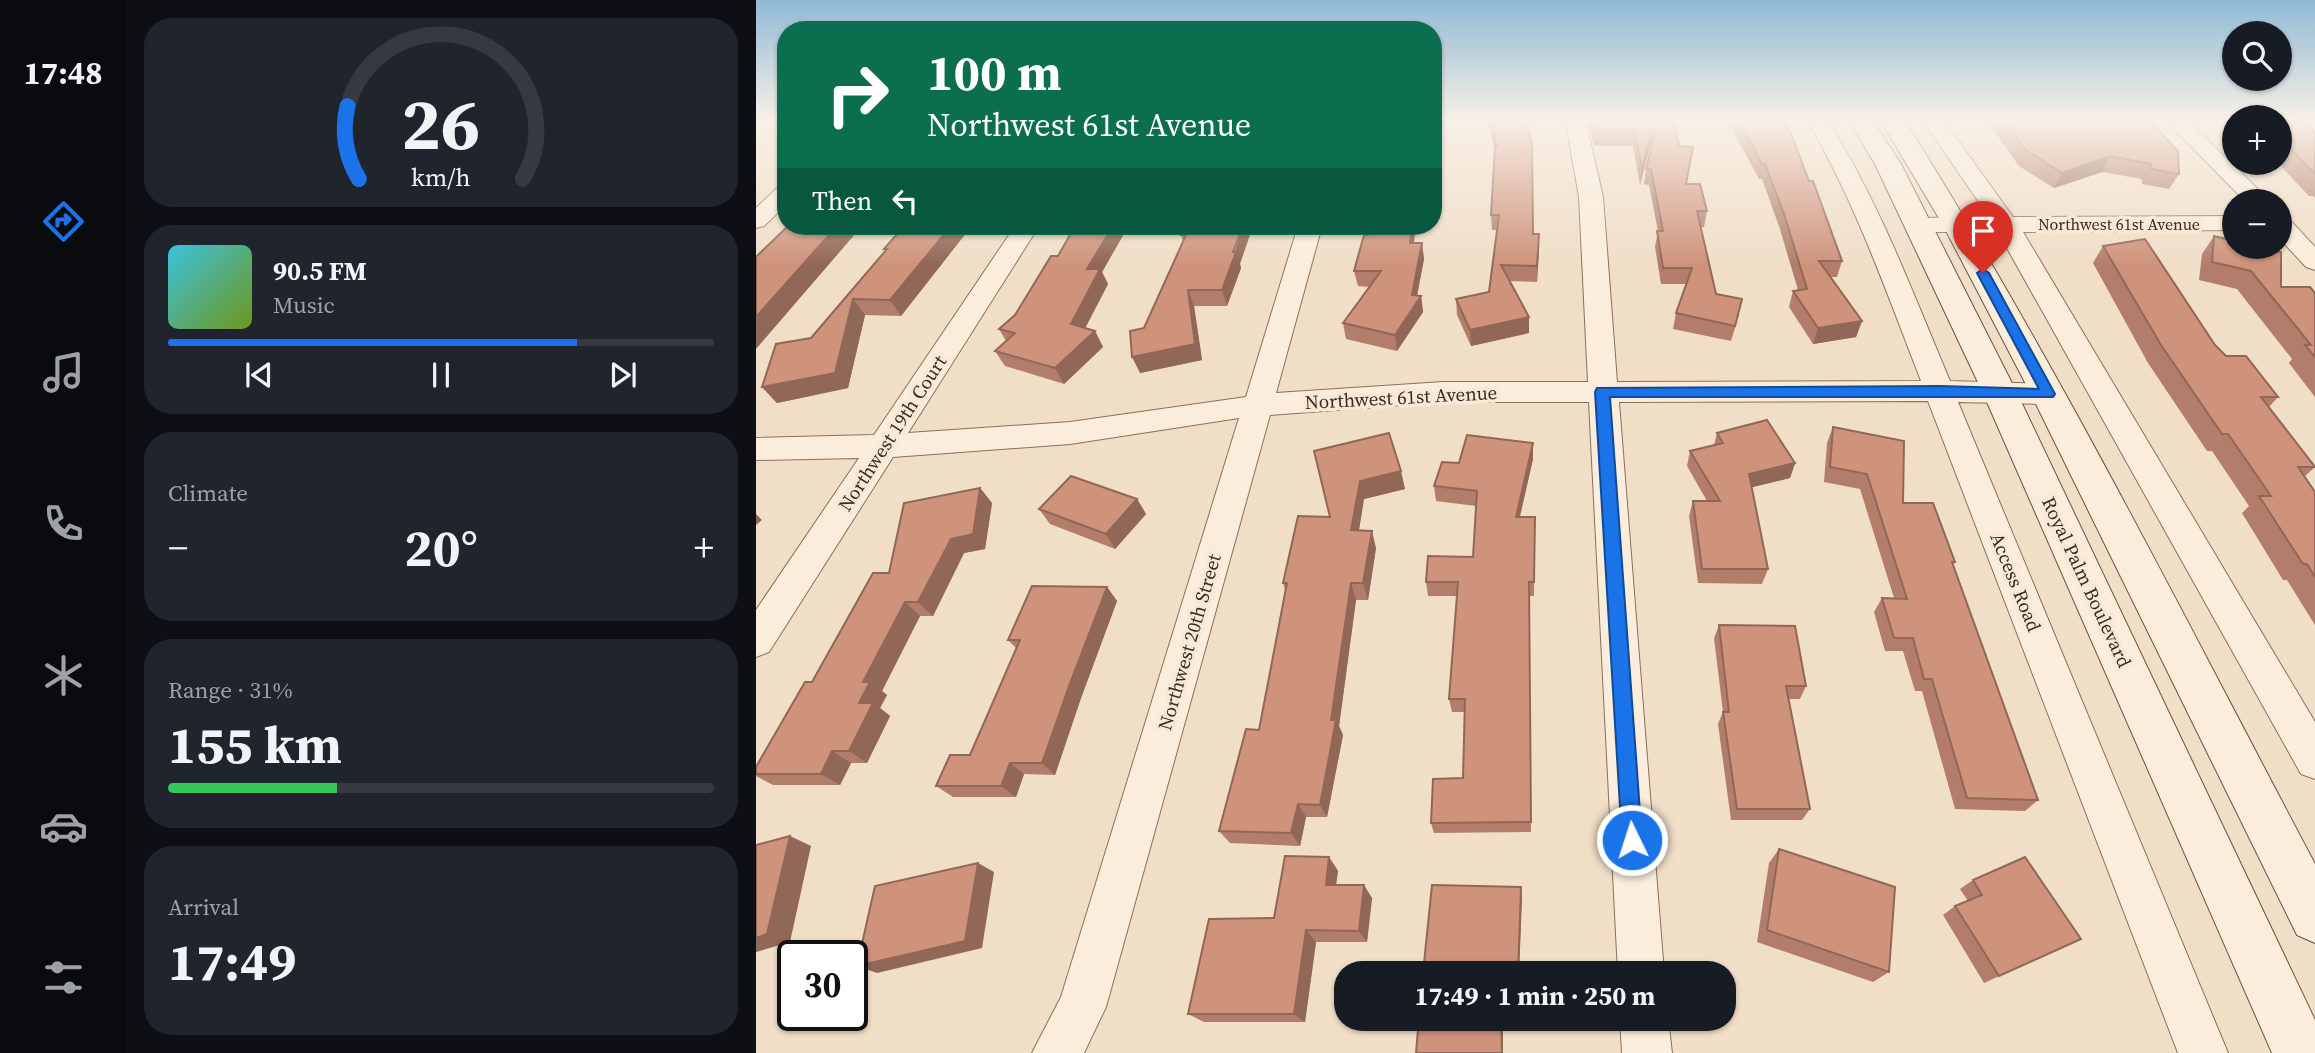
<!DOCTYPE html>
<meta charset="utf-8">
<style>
:root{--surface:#171b24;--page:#20242c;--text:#f1f3f6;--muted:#9ea1a6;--line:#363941;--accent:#1a73e8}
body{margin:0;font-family:"Source Serif 4",serif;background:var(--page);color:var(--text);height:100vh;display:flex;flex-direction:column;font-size:26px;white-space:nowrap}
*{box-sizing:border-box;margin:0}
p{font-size:23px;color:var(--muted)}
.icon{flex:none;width:38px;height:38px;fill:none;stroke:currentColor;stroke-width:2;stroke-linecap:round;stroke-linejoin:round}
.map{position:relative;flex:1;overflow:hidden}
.sheet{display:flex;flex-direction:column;gap:18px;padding:18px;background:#0d0f14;width:630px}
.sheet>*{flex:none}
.banner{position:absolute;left:21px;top:21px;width:665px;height:214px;border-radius:28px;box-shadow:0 2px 5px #0004;background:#0b6e4f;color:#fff;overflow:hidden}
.buttons{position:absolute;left:1466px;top:21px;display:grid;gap:14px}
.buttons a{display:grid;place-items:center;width:70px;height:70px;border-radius:50%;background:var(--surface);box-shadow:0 2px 5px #0004;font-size:35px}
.speed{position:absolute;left:21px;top:940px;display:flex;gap:14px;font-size:35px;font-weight:700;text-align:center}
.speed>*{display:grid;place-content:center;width:91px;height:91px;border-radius:50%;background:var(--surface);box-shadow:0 2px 5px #0004;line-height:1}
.speed .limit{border:4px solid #111;border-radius:10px;background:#fff;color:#111}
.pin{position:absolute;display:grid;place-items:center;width:60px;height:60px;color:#fff;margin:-72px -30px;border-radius:50% 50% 50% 0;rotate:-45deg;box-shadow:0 0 7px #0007}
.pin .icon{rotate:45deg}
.me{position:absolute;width:77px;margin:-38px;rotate:356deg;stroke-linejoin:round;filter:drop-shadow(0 0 5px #0008)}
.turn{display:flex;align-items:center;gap:24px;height:147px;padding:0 35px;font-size:32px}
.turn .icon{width:91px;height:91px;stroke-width:2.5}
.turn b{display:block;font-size:49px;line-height:60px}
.then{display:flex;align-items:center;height:66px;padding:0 35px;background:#0003;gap:14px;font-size:26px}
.big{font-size:52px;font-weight:700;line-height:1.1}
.sheet .widget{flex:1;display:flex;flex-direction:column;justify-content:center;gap:10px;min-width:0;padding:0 24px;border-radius:28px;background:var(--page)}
.sheet .dial{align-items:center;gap:0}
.dial svg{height:182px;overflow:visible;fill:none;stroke:var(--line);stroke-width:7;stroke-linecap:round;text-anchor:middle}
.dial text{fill:var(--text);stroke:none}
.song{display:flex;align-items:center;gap:21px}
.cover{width:84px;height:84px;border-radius:10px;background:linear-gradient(135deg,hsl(190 70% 55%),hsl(80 70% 35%))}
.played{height:7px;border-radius:4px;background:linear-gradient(90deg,var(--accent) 75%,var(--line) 75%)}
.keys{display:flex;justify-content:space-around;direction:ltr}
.heat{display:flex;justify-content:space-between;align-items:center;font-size:38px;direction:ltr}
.charge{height:10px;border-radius:5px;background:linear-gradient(90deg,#34c759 31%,var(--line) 0)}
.trip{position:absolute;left:578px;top:961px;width:402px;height:70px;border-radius:28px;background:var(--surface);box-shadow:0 2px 5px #0004;font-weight:700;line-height:70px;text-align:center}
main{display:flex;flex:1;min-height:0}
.tabs{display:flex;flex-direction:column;width:126px;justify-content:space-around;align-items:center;background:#090b0e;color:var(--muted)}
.tabs .icon{width:49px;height:49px}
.tabs .active{color:var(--accent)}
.tabs b{font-size:32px;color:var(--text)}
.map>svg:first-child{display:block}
</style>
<main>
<nav class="tabs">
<b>17:48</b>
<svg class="icon active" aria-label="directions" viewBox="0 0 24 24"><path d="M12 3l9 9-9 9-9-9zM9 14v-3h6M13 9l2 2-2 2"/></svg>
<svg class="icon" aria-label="music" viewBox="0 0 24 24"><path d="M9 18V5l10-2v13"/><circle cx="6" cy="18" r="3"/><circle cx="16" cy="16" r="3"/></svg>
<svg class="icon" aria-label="phone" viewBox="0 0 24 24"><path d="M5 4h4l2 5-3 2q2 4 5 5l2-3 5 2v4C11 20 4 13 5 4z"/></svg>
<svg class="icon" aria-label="climate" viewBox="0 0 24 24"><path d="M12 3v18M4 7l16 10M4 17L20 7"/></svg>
<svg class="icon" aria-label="car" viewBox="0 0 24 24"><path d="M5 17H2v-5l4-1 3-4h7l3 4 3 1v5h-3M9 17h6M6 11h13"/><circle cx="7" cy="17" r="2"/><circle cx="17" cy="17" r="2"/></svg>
<svg class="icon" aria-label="filters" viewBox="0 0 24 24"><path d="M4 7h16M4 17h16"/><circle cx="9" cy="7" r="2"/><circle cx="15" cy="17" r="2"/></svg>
</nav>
<section class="sheet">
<div class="widget dial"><svg viewBox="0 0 100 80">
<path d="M14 69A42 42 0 1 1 86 69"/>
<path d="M14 69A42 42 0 0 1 9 37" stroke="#1a73e8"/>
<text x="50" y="56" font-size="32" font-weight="700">26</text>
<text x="50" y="72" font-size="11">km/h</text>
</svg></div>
<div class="widget">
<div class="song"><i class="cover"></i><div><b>90.5 FM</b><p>Music</p></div></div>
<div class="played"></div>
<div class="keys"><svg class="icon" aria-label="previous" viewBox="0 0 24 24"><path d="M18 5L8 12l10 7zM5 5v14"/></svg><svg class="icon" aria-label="pause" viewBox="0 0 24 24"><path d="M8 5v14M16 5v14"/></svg><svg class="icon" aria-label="next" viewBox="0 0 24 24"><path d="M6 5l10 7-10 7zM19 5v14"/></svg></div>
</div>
<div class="widget"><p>Climate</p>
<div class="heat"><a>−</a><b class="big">20°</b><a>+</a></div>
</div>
<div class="widget"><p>Range · 31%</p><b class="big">155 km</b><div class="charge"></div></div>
<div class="widget"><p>Arrival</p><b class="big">17:49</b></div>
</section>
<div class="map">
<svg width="1559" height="1053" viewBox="0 0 1559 1053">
<rect width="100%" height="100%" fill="#f0dec7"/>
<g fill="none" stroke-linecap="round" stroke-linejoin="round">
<defs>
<path id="minor" d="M809,118H829L847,197L861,382L1165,381C1130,291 1099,201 1050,118H1070C1123,201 1156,291 1194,381L1292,384L1302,387L1307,394L1302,401L1292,404L1202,402L1472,1053H1422L1172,401L863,402L908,973H862L833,402H687L514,415L350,1007L328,1053H276L305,997L483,418L314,444L137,457L13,652L0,657V610L103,458L0,460V438L118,435L259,226H283L152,433L314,422L490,397L542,226H566L520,393L687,382H832L823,197Z
M1165,118H1186L1257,217L1479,216V230L1267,232L1559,722V779L1545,774L1242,232H1163L1154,230L1151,225L1154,220L1163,218L1233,217Z
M1407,118H1429L1514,201H1489Z
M30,185V205L8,226L0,228V208L22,187Z
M1524,217L1533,219L1559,247V270L1550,267L1524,239Z
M864,1018H912L916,1053H866Z"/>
<path id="secondary" d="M1091,118H1115L1145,164L1261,393L1559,1020V1053H1516L1227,393L1119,164Z
M1123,118H1147C1299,358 1426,613 1559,864V943L1541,935L1275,394L1187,225Z"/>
</defs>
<use href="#minor" stroke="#8d6f5b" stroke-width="2"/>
<use href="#secondary" stroke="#6f503f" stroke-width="2"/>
<use href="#minor" fill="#faeddb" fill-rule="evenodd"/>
<use href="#secondary" fill="#faeddb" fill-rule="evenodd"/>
</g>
<path fill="#b27e6b" d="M731,118H770L777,234H783L781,282L753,281L773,317V333L715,346L701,315L700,299L733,292L741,230H736L735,215L739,152Z
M834,118H917L931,184L951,211L948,227H945L960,294L983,315L975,341L917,329L920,313L930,284H905L899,247L902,231L893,185L888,184L890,169L895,146H894L884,185L877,146H838L833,125Z
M970,118H1027L1086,261L1081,277H1074L1106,321L1100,337L1057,344L1033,307L1037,291L1042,290L1024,229L1006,179H1003Z
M1229,118H1391L1423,174L1413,189L1386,184V179L1346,172L1298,188L1263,166Z
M1524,118L1559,132V198L1557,196H1553L1522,163H1524Z
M148,226H213L214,228L145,316L109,315L92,388L21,403L6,387L55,338L130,251L128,249Z
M429,226L484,264L485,268L471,306H438L446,360L384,373L388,328L427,241L425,235Z
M368,234L346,272L352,284L329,328L339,331L347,347L308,384L249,366L239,351L250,341L243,329L259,315L302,256Z
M612,235L658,243H666L668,259L661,296H665L667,312L641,351L590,339L587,323L614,287L602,286L598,271Z
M1458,236L1525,287L1559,293V397L1533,363L1536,359L1481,289L1443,280L1446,254Z
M1347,246L1459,345L1470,356L1522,397L1513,407L1559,467L1548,477L1559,492V625L1531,580H1527L1486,513L1493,506L1456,451H1451L1392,363L1337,263Z
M1077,427L1147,503L1199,562L1197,565L1282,800L1269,811L1199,809L1166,691H1159L1147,651H1129L1118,612L1126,598H1138L1104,489L1068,482L1071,443Z
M633,433L649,489L608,499L603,530L620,548L612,600H600L583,726L587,735L571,817H550L544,846L474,843L463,831L503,730L529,590L527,583Z
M961,433L1039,463L1034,478L996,487L1012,569L1006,584L942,583L933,516L937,501H951L931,466L934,451L958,445Z
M777,459L764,517H779L778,596H773L775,832L678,833L675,823L707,778L709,712H696L693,699L701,596H672L670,582L717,557L720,506L680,501L678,486L703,463Z
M224,488L236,503L229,549L208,553L177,616H164L126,691L131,695L124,708L134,716L111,763H95L84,785H17L0,776V767L56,682L133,573Z
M381,499L390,514L359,549L294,524L283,509Z
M351,587L361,601L325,698L299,775L268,774L260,797H197L180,786L214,755L261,649L252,640Z
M963,625L1050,686L1044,699H1032L1054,809L1046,820H975L962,724L967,712L958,638Z
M1023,849L1133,972L1117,982L1001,942L1013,863Z
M573,857L582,871L580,885L616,898L611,942H560L549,1022H448L432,1014Z
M1217,880L1325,939L1228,983L1187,915L1199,906L1212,901L1204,889Z
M663,1018H761V1024L747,1023V1053H660Z"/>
<path fill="#916757" d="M895,131L894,146L884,185L886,169Z
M1354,156L1346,172L1298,188L1306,173Z
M81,226H106L0,349V317Z
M195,226H213L214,228L145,316L134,300Z
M357,226H372L346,272L352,284L323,340L315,324L331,269Z
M487,226H497L484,264L485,268L471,306L466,290Z
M656,226H660L656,258L654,243Z
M783,234V250L781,282V266Z
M666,243L668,259L659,305L665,296L667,312L641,351L639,335L656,295Z
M432,290L438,306L446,360L384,373L376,357Z
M97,299L109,315L92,388L21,403L6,387Z
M773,317V333L715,346L714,330Z
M1106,321L1100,337L1057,344L1062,328Z
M339,331L347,347L308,384L299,368Z
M777,443V459L760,532V517Z
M1039,463L1034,478L989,489L993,474Z
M645,471L649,489L608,499L600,548L595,530L604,481Z
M224,488L236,503L229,549L208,553L177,616L162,602Z
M381,499L390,514L359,549L350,534Z
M0,514L6,520L0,525Z
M616,531L620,548L612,600L607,583Z
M595,583L600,600L583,726L587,735L571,817L564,805Z
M351,587L361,601L325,698L299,775L286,763L313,686Z
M149,602L164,616L126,691L131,695L124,708L134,716L111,763L93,751L107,682Z
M76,751L95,763L84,785L65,774Z
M254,763L268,774L260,797L245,786Z
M542,804L550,817L544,846L535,833Z
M34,836L55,846L34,942L0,952V938Z
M573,857L582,871L578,898L570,885Z
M222,863L238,872L226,948L121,973L101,966Z
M608,885L616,898L611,942L603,931Z
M765,887L766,900L763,973H762Z
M550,930L560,942L549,1022L538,1014Z
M745,1018L747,1023V1053H746Z"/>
<path fill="#cf937c" stroke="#916757" stroke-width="2" d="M734,118H770L776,144L777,234H783L781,266L745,265L773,317L714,330L700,299L733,292L743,215H735L739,147L741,148Z
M836,118H917L923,146L937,147L930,184H944L951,211H941L960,294L986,299L979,326L920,313L936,268H907L901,231H907L895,169H890L899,131H895L886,169L879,131H839Z
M981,118H1027L1032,126L1053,181H1057L1086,261H1063L1106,321L1062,328L1037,291L1051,289L1028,214L1009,164H1006Z
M1246,118H1391L1422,151L1423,174L1395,169V164L1354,156L1306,173L1270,150Z
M1524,118H1536L1538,120H1546L1559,132V174L1527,141H1524Z
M32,226H81L0,317V257Z
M148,226H195L134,300L97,299L79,373L6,387L20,344L55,338L131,249H128Z
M319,226H357L331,269H344L315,324L339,331L299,368L239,351L259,333L243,329L259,315L295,256H302Z
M429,226H487L477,252H480L466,290H432L439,344L376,357L374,331L388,328L430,235H425Z
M614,226H656L654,243H666L656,295L665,296L639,335L587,323L625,271H598L608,235H612Z
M1458,236L1479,241V247H1502L1525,252V287H1554L1559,293V357L1549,345H1555L1495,271L1456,262Z
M1389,239L1459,345L1470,356H1490L1522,397H1505L1559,467H1542L1559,492V577L1551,564H1547L1503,496H1515L1472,434H1466L1405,345L1347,246Z
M1011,420L1039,463L993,474L1012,569H946L937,501H964L934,451L967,443L961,433Z
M1077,427L1148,441L1147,503H1177L1199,562H1196L1282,800L1211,798L1176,679H1168L1157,638H1138L1126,598L1151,599L1111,474L1074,467Z
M633,433L645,471L604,481L595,530L616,531L607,583H595L575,720H580L564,805L542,804L535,833L463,831L490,729L503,730L531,583H527L542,516L574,517L558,451Z
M711,435L777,443L760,517H779L778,582H773L775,822L675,823L677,779L707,778L709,699H693L702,582H670L672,556L717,557L721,491L678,486L686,462L703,463Z
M315,476L381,499L350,534L283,509Z
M224,488L217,534L195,539L162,602H149L107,682H114L103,703H117L93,751H76L65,774H0V767L49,682H56L117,573H133L148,503Z
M276,586L351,587L313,686L286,763H254L245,786H180L194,755H214L264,640H252Z
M963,625L1039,626L1050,686H1030L1054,809H981L967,712H973Z
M34,836L11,934L0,938V845Z
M1023,849L1139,887L1133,972L1011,930Z
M529,856L573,857L570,885H608L603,931L550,930L538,1014H432L453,919L518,918Z
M1269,857L1325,939L1243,976L1199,906L1226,895L1217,880Z
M222,863L209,941L101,966L119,886Z
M676,885L765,887L762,973H667Z
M663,1018H745L746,1053H660Z"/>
<linearGradient id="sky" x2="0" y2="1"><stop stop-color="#8fbad5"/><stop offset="0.45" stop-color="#f8f0e6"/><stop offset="1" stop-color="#f8f0e6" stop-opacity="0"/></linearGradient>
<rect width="1559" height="265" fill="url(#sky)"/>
<path fill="#1a73e8" stroke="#114b97" stroke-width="2" d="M1227,269L1233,273L1299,394L1297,397H854L886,840L883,847L876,850L869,847L866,840L839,392L841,388L1184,386L1283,389L1221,273Z"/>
<g text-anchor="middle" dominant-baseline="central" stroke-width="7" stroke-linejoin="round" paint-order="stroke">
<g font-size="16" fill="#3d2a20" stroke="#f7e9d7">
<text x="1363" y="224">Northwest 61st Avenue</text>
</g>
<g font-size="19" fill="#3d2a20" stroke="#f7e9d7">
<text transform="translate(645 397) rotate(-3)">Northwest 61st Avenue</text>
<text transform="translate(136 433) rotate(-57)">Northwest 19th Court</text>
<text transform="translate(1260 582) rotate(68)">Access Road</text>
<text transform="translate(1331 582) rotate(65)">Royal Palm Boulevard</text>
<text transform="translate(433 642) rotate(-74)">Northwest 20th Street</text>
</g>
</g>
</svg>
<div class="buttons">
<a><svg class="icon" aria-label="search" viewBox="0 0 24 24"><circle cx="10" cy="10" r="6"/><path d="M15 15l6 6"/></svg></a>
<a>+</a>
<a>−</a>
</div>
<div class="speed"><div class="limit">30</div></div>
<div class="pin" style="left:1227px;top:273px;background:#d93025"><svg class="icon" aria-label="arrive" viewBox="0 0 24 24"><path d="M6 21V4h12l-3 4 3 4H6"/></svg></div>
<svg class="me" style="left:876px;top:840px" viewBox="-20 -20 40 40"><circle r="17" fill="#1a73e8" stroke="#fff" stroke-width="3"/><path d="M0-11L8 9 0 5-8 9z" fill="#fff"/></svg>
<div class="trip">17:49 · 1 min · 250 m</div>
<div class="banner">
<div class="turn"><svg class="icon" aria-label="right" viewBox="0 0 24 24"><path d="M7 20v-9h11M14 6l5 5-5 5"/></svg><div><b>100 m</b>Northwest 61st Avenue</div></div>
<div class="then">Then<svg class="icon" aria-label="left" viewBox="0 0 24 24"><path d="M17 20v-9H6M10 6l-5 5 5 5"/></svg></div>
</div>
</div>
</main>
